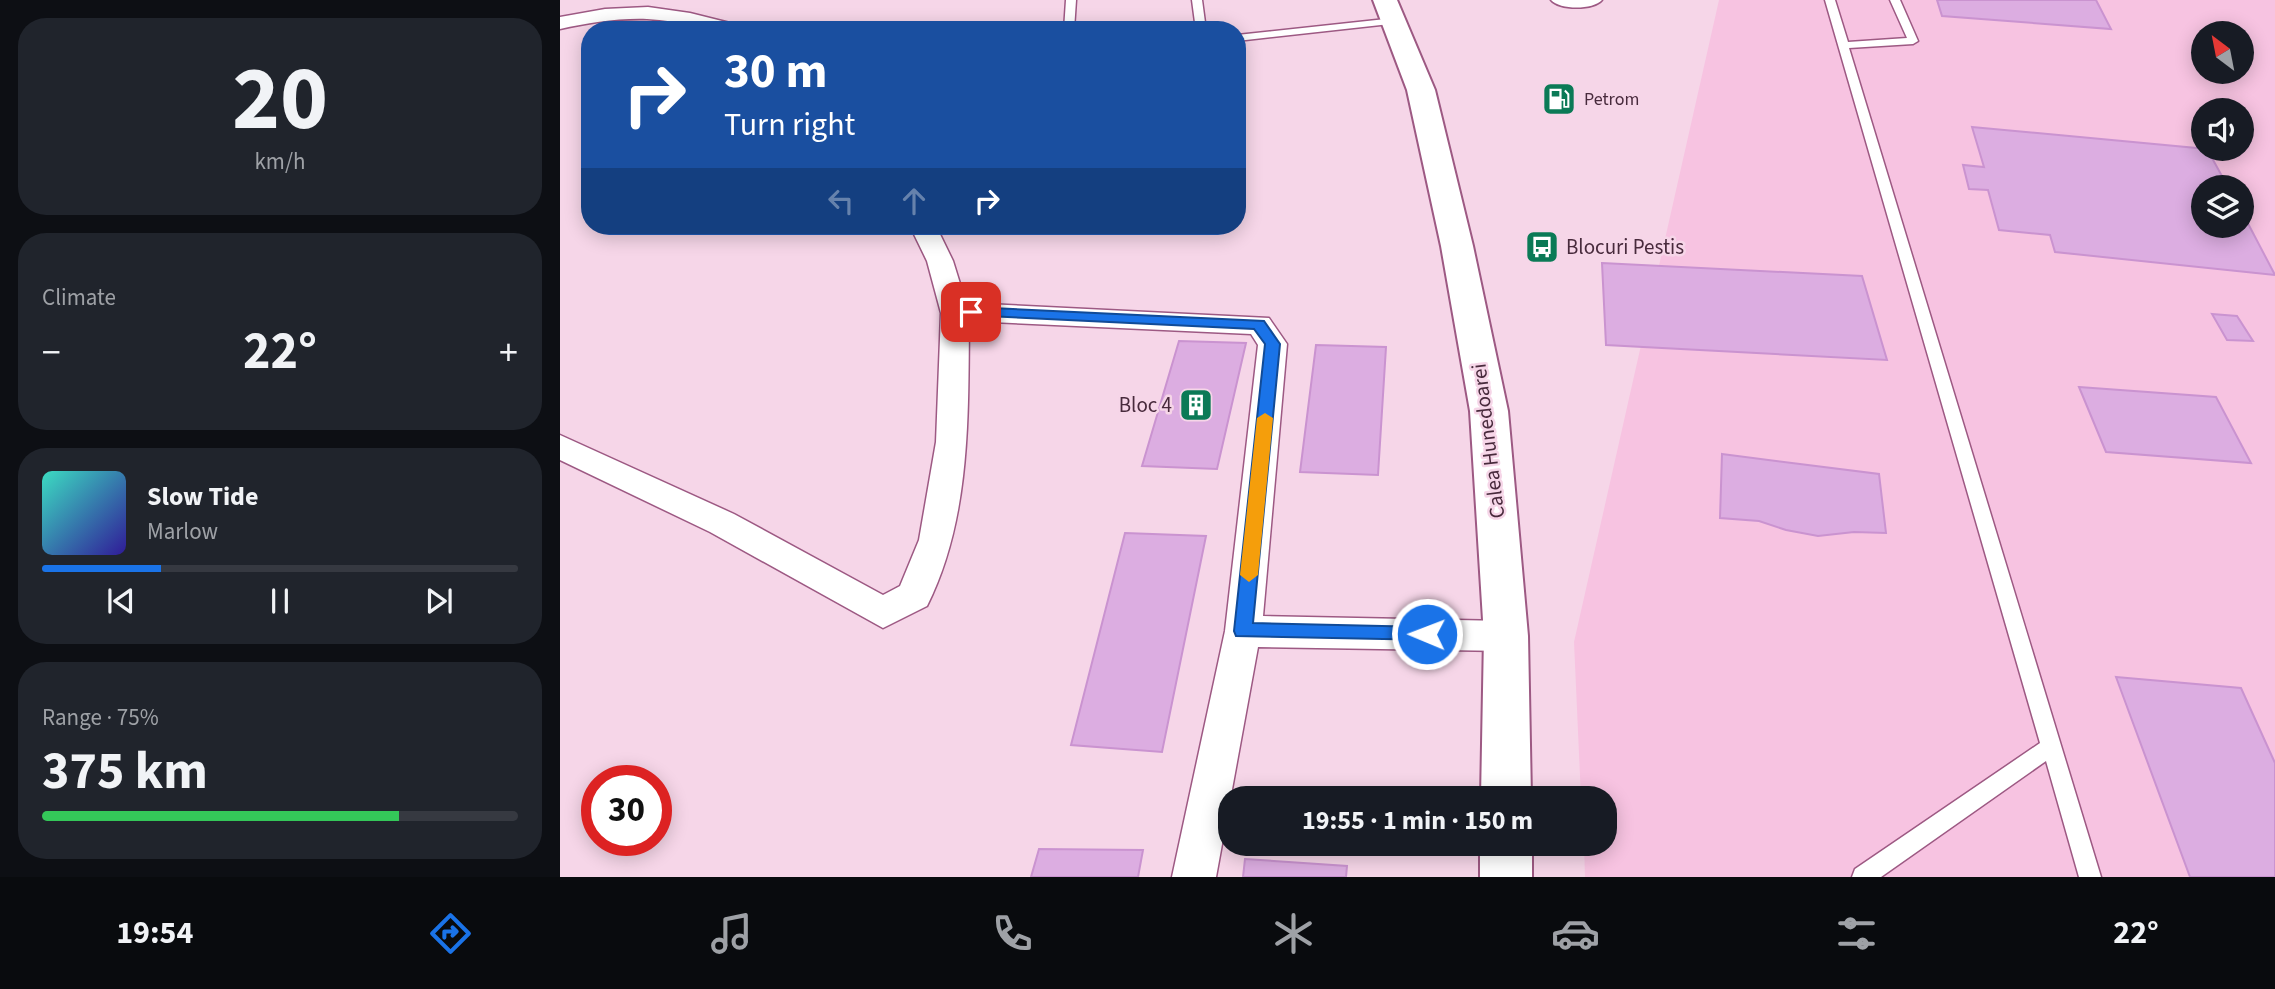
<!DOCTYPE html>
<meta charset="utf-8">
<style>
:root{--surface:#171b24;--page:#20242c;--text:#f1f3f6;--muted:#9ea1a6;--line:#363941;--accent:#1a73e8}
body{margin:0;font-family:"Source Sans 3",sans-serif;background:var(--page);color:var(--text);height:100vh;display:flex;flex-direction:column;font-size:26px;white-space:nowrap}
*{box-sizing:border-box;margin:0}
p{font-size:23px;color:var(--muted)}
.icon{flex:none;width:38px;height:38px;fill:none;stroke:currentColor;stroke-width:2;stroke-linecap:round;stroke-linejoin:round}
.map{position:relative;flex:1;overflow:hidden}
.drawer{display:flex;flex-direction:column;gap:18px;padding:18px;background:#0d0f14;width:560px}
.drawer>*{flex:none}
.banner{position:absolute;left:21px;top:21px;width:665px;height:214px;border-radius:28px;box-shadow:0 4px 18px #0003;background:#1a4fa0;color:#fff;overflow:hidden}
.needle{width:46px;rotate:328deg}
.controls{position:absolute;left:1631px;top:21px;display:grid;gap:14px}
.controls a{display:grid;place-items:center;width:63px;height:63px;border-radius:50%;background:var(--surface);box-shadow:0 4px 18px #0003;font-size:35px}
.speed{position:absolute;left:21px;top:765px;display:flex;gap:14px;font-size:35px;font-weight:700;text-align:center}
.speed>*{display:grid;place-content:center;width:91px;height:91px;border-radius:50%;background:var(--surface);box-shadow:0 4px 18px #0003;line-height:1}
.speed .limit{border:10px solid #d22;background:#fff;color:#111}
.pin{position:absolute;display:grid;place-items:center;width:60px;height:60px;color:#fff;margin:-30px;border-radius:14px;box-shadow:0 4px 10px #0006}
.me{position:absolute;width:77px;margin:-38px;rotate:271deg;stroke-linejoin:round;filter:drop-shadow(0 0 5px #0008)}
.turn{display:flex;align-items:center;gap:24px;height:147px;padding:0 28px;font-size:32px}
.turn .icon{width:91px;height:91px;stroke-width:2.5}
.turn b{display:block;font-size:49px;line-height:60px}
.lanes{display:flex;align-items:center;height:66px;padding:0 28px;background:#0003;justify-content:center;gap:35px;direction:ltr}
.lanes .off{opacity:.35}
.big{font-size:52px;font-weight:700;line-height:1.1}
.drawer .card{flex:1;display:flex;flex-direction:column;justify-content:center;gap:10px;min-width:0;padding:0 24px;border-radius:28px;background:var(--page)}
.drawer .dial{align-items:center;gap:0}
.dial b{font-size:91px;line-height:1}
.song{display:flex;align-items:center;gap:21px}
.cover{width:84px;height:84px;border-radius:10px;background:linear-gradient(135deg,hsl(170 70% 55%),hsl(250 70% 35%))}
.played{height:7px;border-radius:4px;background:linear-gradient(90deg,var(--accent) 25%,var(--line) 25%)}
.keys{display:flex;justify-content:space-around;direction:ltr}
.heat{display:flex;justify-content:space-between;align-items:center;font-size:38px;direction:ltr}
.charge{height:10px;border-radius:5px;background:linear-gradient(90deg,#34c759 75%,var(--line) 0)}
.trip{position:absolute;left:658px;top:786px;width:399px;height:70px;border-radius:28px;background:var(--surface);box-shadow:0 4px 18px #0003;font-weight:700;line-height:70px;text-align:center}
.menu{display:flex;height:112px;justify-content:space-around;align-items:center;background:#090b0e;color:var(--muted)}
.menu .icon{width:49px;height:49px}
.menu .selected{color:var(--accent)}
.menu b{font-size:32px;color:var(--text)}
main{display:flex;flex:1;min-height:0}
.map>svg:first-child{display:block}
</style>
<main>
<section class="drawer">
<div class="card dial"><b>20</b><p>km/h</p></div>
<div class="card"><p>Climate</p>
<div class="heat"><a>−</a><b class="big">22°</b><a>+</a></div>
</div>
<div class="card">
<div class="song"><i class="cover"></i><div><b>Slow Tide</b><p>Marlow</p></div></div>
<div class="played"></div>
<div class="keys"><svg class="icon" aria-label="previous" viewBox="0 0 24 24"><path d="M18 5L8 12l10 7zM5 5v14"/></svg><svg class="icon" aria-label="pause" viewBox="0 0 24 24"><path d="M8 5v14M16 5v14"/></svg><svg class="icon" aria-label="next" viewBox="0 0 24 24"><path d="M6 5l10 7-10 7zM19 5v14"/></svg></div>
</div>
<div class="card"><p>Range · 75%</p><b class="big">375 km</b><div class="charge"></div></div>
</section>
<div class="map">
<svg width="1715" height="877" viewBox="0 0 1715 877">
<rect width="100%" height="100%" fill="#f6d6e8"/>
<path fill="#f7c3e1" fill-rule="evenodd" d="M1159,0H1715V877H1025L1024,844H1045V798H1021L1014,642ZM1643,33H1682V72H1643ZM1643,110H1682V149H1643ZM1643,187H1682V226H1643Z"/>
<path fill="#dcade1" stroke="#ca93d0" stroke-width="2" d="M1377,0H1536L1551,29L1382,16Z
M1412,127L1647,149L1668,187H1643V226H1682V212L1715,275L1495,252L1490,235L1439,230L1428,190L1409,189L1403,165L1424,167Z
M1042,263L1302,276L1327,360L1046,345Z
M1652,314L1677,316L1693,341L1667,340Z
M619,341L686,343L657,469L582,466Z
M756,345L826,347L818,475L740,472Z
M1519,387L1656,397L1691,463L1546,452Z
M1162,454L1319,474L1326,533L1294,532L1258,536L1226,530L1199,521L1160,518Z
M565,533L646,536L602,752L511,745Z
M1556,677L1681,688L1715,763V877H1630Z
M479,849L583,850L578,877H471Z
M685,859L787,866L786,877H683Z"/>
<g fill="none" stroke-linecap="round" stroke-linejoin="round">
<defs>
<path id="service" d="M506,0H516L514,30H504Z
M632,0H642L646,30H636Z
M1265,0H1275L1288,42L1347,38L1330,0H1340L1358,41L1353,44L1289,48L1541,877H1519L1486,761L1321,877H1292L1295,869L1480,743Z
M835,18L839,19V23L677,41V35Z"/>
<path id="minor" d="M991,0H1042C1033,10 1000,10 991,0Z
M88,7L130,13L182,26L185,30C152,30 120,21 87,19C57,18 29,23 0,29V17L45,9Z
M350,226H376L393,261L406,303L709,318L727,344L703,616L946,621L959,625L964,636L959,647L946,651L698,647L656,877H612L665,631L698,345L691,334L409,321C408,417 411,518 367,606L323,628L150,532L0,460V435L174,514L323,595L340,586L359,540L376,442L381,313L367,261Z"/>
<path id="primary" d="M813,0H837L875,90L913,246L948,411L968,636L971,798H921L924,636L910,411L881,246L847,90Z
M920,844H972V877H920Z"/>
</defs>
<use href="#service" stroke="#9d5983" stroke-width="3"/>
<use href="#minor" stroke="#9d5983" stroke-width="3"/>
<use href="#primary" stroke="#9d5983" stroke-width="4"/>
<use href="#service" fill="#fff" fill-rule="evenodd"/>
<use href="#minor" fill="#fff" fill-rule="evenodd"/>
<use href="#primary" fill="#fff" fill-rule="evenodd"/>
</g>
<path fill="#1a73e8" stroke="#114b97" stroke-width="2" d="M411,307L704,321L720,344L693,623L867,627L873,629L876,634L873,640L676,636L674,631L705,344L694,329L406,315L403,312Z"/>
<path fill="#f59e0b" d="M705,413L713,418L698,575L689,582L680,575L697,418Z"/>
<defs>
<symbol id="fuel-square" viewBox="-11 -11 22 22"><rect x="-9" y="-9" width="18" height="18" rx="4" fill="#0b7a56" stroke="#f6d6e8"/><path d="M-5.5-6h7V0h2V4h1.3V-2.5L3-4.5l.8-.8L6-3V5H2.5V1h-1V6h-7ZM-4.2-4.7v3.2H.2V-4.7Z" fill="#fff"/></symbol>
<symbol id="bus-square" viewBox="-11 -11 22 22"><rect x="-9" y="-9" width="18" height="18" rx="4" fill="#0b7a56" stroke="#f6d6e8"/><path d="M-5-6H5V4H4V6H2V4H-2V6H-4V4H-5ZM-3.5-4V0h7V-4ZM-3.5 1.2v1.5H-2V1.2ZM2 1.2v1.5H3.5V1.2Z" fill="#fff"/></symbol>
<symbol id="building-square" viewBox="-11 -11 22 22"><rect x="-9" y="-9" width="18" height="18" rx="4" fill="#0b7a56" stroke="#f6d6e8"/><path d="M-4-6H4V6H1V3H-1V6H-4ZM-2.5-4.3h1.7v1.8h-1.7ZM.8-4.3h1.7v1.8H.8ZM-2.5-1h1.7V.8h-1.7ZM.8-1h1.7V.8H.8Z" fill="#fff"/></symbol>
</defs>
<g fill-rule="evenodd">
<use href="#fuel-square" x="980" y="80" width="38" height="38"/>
<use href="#bus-square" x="963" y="228" width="38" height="38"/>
<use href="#building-square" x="617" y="386" width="38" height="38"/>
</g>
<g text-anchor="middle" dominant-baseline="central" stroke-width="5" stroke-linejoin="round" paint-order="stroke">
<g font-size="18" fill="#482a3c" stroke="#f6d6e8" text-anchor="start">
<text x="1024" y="99">Petrom</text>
</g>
<g font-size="21" fill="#482a3c" stroke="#f6d6e8" text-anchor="start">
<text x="1006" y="247">Blocuri Pestis</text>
<text x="612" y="405" text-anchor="end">Bloc 4</text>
</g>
<g font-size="21" fill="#482a3c" stroke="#f6d6e8">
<text transform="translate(928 441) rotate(-97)">Calea Hunedoarei</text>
</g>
</g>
</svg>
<div class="controls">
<a><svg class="needle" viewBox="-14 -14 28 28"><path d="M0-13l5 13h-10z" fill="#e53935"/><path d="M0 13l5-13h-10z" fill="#9ea1a6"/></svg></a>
<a><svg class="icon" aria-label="sound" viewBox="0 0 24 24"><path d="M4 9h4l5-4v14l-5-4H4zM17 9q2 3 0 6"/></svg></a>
<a><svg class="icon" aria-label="layers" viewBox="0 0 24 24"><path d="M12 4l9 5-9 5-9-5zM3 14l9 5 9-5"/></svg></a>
</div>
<div class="speed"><div class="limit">30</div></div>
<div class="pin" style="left:411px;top:312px;background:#d93025"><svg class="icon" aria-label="arrive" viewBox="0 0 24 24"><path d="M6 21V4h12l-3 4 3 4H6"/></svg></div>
<svg class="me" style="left:867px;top:634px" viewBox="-20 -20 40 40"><circle r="17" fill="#1a73e8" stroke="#fff" stroke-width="3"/><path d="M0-11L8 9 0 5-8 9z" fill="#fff"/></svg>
<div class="trip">19:55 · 1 min · 150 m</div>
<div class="banner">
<div class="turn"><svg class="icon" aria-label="right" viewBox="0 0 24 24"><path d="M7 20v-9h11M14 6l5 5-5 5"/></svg><div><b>30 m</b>Turn right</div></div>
<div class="lanes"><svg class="icon off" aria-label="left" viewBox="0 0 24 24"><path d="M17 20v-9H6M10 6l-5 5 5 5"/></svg><svg class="icon off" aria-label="ahead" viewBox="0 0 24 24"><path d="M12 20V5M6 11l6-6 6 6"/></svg><svg class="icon" aria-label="right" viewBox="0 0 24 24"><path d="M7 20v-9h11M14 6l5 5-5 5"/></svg></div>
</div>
</div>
</main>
<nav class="menu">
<b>19:54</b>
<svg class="icon selected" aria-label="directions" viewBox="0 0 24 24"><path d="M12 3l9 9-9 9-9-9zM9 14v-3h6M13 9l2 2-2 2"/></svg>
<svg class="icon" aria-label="music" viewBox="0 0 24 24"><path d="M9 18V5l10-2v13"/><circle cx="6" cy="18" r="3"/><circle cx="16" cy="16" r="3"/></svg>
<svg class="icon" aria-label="phone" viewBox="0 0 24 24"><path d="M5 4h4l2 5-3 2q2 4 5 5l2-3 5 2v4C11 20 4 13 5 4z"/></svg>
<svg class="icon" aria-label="climate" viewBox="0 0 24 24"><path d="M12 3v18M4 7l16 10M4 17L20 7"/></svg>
<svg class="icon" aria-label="car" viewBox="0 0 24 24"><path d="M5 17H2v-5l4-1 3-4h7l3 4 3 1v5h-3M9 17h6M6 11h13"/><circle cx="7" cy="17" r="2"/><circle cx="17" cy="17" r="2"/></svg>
<svg class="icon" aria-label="filters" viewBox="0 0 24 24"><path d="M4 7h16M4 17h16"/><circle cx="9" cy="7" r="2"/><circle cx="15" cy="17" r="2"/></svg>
<b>22°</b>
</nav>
